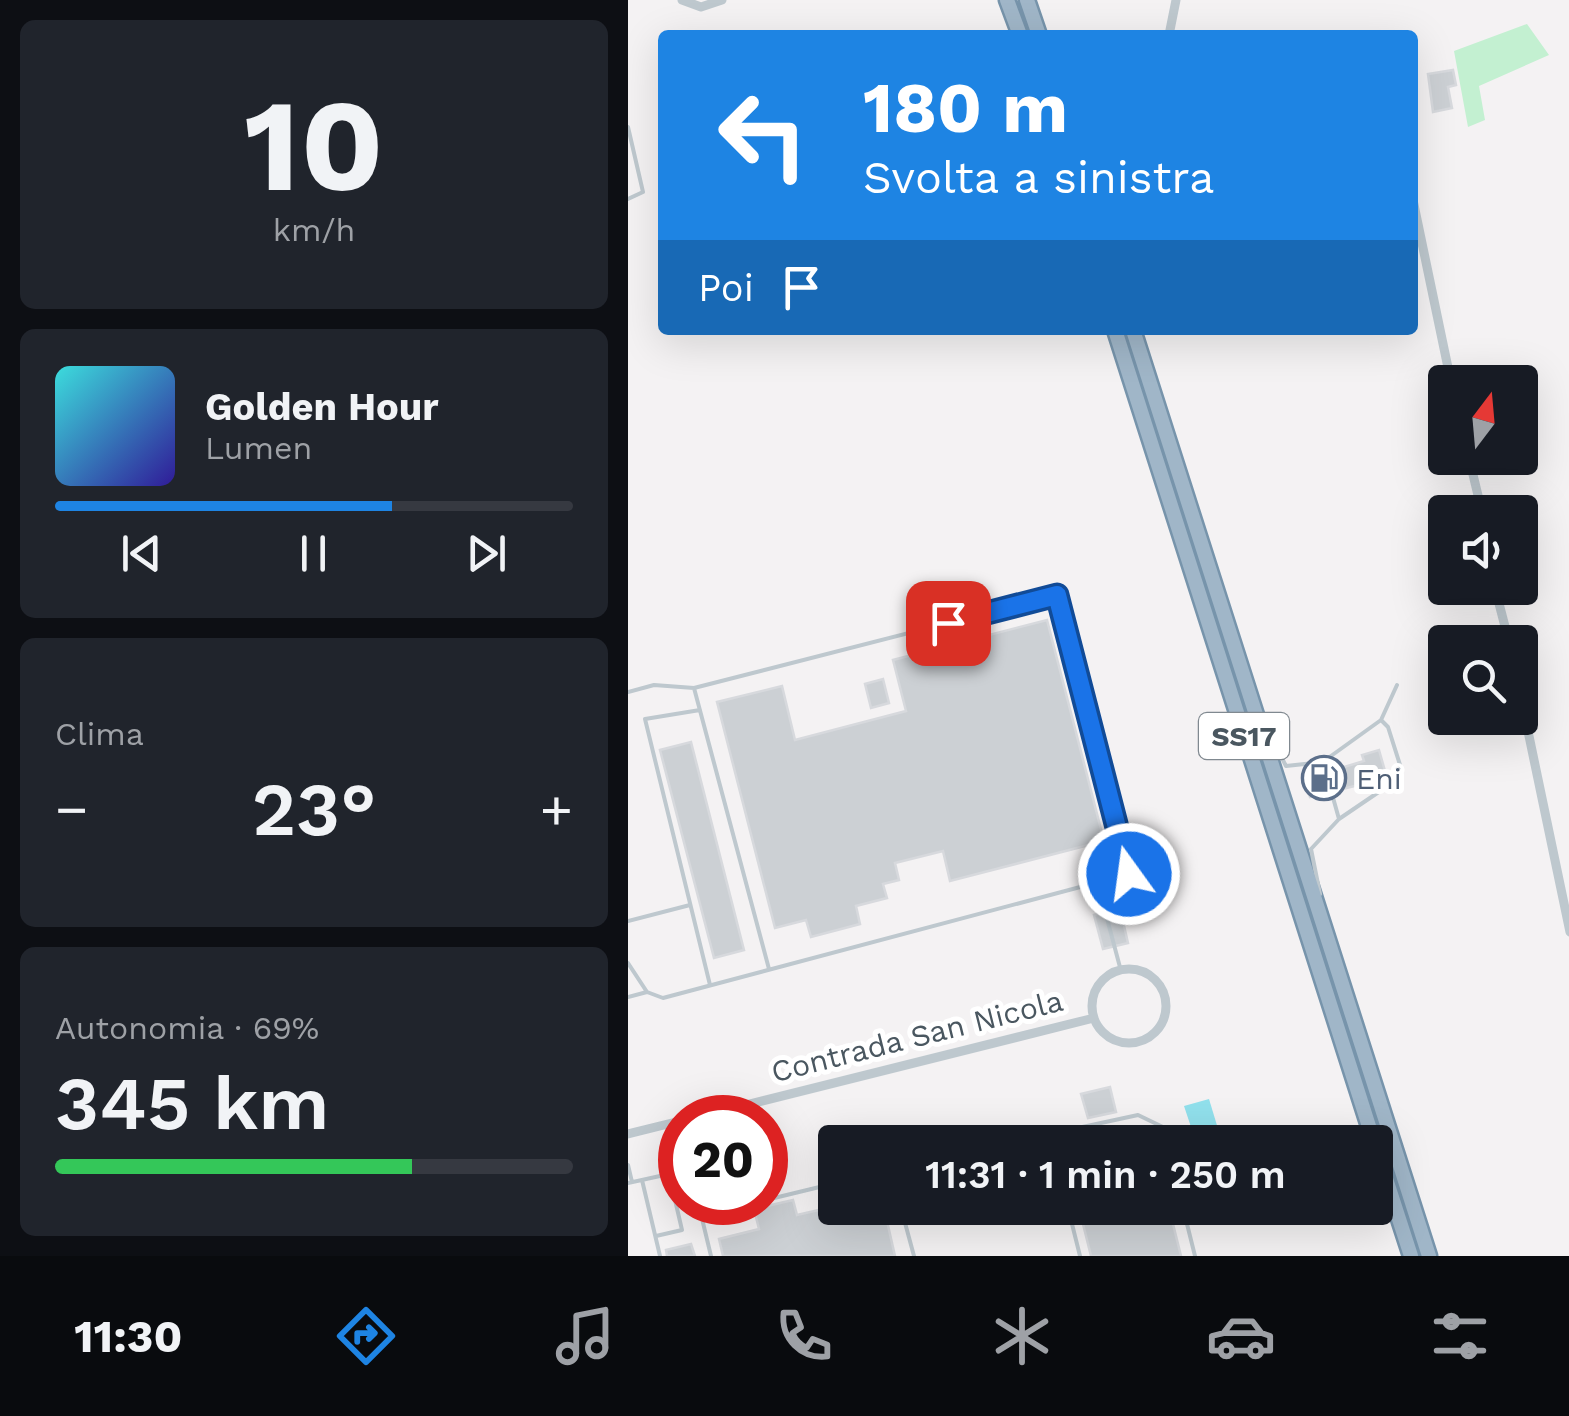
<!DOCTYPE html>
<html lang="it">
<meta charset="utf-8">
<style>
:root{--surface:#171b24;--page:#20242c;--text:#f1f3f6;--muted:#9ea1a6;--line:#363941;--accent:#1e84e3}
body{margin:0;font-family:"Work Sans",sans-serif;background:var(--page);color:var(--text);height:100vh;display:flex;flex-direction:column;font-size:38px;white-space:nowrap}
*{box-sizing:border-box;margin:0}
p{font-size:32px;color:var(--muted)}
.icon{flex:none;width:55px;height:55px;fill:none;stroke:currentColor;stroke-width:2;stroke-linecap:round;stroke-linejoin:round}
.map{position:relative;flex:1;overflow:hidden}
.drawer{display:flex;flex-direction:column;gap:20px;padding:20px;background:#0d0f14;width:628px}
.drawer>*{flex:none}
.hud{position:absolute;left:30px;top:30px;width:760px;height:305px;border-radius:10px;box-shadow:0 10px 40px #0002;background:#1e84e3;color:#fff;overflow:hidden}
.needle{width:65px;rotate:16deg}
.controls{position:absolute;left:800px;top:365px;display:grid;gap:20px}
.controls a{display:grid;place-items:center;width:110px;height:110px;border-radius:10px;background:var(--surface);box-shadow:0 10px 40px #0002;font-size:50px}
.speed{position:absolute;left:30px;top:1095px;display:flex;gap:20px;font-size:50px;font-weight:700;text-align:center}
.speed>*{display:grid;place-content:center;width:130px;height:130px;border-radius:50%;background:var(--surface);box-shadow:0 10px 40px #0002;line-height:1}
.speed .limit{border:15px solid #d22;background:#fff;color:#111}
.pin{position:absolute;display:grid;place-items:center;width:85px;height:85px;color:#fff;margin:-42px;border-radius:20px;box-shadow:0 5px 15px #0006}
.me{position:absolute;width:110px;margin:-55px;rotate:346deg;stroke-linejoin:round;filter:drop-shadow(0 0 8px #0008)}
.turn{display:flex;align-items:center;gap:35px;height:210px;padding:0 40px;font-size:45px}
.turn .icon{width:130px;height:130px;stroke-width:2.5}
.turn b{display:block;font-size:70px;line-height:85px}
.then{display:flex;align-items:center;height:95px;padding:0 40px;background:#0003;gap:20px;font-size:38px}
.big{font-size:75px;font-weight:600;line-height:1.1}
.drawer .widget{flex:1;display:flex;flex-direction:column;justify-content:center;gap:15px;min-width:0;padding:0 35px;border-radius:15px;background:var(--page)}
.drawer .dial{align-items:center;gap:0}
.dial b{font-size:130px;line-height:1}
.song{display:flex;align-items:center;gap:30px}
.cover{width:120px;height:120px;border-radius:15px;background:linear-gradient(135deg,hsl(180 70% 55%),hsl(250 70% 35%))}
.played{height:10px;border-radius:5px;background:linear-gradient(90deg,var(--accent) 65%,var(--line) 65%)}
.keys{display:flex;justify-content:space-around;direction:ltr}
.heat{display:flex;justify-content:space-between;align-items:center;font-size:55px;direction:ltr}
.charge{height:15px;border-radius:8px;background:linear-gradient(90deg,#34c759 69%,var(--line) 0)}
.trip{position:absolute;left:190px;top:1125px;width:575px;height:100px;border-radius:10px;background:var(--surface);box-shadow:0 10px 40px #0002;font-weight:600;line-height:100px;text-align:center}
.menu{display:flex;height:160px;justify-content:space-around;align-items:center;background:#090b0e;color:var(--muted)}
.menu .icon{width:70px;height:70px}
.menu .current{color:var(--accent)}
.menu b{font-size:45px;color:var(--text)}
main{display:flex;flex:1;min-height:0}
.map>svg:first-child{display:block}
</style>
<main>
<section class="drawer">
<div class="widget dial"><b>10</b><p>km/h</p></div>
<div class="widget">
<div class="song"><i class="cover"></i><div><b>Golden Hour</b><p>Lumen</p></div></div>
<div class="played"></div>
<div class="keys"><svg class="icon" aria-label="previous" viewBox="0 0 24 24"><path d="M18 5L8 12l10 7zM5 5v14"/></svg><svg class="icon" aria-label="pause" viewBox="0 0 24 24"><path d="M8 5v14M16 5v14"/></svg><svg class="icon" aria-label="next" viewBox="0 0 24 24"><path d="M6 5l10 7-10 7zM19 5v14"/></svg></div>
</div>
<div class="widget"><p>Clima</p>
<div class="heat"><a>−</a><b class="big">23°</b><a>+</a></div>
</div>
<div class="widget"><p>Autonomia · 69%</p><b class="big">345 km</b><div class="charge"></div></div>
</section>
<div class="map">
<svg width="942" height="1256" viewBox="0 0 942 1256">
<rect width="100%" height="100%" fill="#f4f2f3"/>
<path fill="#c3f0d1" d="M899,24L921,55L851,86L857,120L840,127L826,51Z"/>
<path fill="#91e0ec" d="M581,1099L594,1142H568L556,1106Z"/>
<path fill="#ccd0d4" stroke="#d7d9dd" stroke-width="2.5" d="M825,70L828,85L820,87L824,108L805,112L800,74Z
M419,620L476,841L322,881L315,851L267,863L271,880L255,884L259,898L228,906L232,924L183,937L178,920L147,928L89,702L154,686L167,740L278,711L265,660Z
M255,679L261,703L243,708L237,684Z
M63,742L116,950L86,958L32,750Z
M751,750L759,778L682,797L676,779L736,761L734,755Z
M492,908L500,943L475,949L466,915Z
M482,1087L488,1112L460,1118L453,1094Z
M458,1132L461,1142H434L433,1138Z
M522,1133L524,1142H485Z
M165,1200L169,1215L208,1206L256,1208L267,1256H95L91,1239L131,1229L126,1209Z
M451,1208H541L553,1256H463Z
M63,1244L67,1256H39L38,1250Z"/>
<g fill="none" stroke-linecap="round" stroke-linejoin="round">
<defs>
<path id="trunk" d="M379,0L392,35
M399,0L411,35
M487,330L746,1142
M505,330L801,1256
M748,1148L783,1256"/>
</defs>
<use href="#trunk" stroke="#7794ab" stroke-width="19"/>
<path stroke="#bec8ce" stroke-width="4" d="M0,127L15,192L0,199
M0,692L26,685L66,688
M72,710L17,719L82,985
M753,720L769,685
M641,733L658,766L695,762L711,819L683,849L692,894
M696,761L753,720L760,727L773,768L764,783L711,819
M469,881L493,971
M0,921L62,905
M0,963L19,992L35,998L501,874L429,595L66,688L141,969
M0,997L19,992
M49,1122L52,1135
M424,1142L422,1134L510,1115L537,1128L540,1142
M0,1165L4,1182
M14,1180L32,1256
M0,1183L41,1174L54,1230L28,1236
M138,1200L208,1183
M70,1202L83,1256
M273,1208L286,1256
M440,1208L452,1256
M555,1208L567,1256
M73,1216L128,1202"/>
<path stroke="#bec8ce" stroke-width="9" d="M54,0L73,7L94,0
M541,35L548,0
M785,200L823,382
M841,458L854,512
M867,588L881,642
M892,693L942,932
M464 1006a37 37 0 1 1 74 0a37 37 0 1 1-74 0Z
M66,1118L466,1018
M0,1134L52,1121"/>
<use href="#trunk" stroke="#a0b6c8" stroke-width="14"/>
</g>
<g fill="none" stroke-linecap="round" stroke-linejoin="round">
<defs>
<path id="route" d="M320,623L429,595L501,874"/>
</defs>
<use href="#route" stroke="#114b97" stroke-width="25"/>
<use href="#route" stroke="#1a73e8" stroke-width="18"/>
</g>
<defs>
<symbol id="fuel-ring" viewBox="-11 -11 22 22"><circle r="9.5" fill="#fff" stroke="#5c6f8a" stroke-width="1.5"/><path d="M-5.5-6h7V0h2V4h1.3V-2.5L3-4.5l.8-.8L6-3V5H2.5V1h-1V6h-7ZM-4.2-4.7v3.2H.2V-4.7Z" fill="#5c6f8a"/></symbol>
</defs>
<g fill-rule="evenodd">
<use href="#fuel-ring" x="671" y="753" width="50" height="50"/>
</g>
<g text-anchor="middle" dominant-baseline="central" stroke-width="10" stroke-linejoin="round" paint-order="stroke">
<rect fill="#fff" stroke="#808990" stroke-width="2.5" x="571" y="713" width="90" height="46" rx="8"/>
<g font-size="28" font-weight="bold" fill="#4a5760">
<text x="616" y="736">SS17</text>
</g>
<g font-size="30" fill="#4e5e75" stroke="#fff" text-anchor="start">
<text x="728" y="778">Eni</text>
</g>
<g font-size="30" fill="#4a5760" stroke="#fff">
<text transform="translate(289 1036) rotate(-14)">Contrada San Nicola</text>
</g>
</g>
</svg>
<div class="controls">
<a><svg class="needle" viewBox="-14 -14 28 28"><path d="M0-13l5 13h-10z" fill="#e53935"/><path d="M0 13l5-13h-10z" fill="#9ea1a6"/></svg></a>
<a><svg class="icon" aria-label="sound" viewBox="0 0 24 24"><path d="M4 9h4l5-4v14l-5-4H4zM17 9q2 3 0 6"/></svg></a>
<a><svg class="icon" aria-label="search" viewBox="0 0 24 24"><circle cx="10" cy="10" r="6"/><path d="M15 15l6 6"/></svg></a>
</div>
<div class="speed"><div class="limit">20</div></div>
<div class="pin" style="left:320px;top:623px;background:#d93025"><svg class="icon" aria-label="arrive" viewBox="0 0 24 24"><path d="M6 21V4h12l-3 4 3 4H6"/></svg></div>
<svg class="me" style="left:501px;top:874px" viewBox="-20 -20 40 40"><circle r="17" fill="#1a73e8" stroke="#fff" stroke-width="3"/><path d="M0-11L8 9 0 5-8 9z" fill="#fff"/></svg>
<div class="trip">11:31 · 1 min · 250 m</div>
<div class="hud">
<div class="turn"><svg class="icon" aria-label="left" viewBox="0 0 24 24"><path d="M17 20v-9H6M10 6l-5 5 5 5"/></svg><div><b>180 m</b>Svolta a sinistra</div></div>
<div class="then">Poi<svg class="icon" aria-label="arrive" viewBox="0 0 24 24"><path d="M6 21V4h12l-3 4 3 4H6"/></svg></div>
</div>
</div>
</main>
<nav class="menu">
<b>11:30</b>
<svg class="icon current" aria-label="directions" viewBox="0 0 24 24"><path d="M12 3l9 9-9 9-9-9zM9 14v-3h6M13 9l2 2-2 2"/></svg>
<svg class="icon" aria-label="music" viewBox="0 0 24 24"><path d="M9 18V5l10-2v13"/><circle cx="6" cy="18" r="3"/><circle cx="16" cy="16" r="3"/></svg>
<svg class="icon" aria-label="phone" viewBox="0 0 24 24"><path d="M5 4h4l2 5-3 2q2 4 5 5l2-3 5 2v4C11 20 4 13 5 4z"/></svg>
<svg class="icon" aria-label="climate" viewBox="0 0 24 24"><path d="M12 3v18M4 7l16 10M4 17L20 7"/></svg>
<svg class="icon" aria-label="car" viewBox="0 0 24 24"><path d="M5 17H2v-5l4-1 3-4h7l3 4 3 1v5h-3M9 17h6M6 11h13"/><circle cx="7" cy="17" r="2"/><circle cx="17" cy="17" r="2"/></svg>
<svg class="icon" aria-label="filters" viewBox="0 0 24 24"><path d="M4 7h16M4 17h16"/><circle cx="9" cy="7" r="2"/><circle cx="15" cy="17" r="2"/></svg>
</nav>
